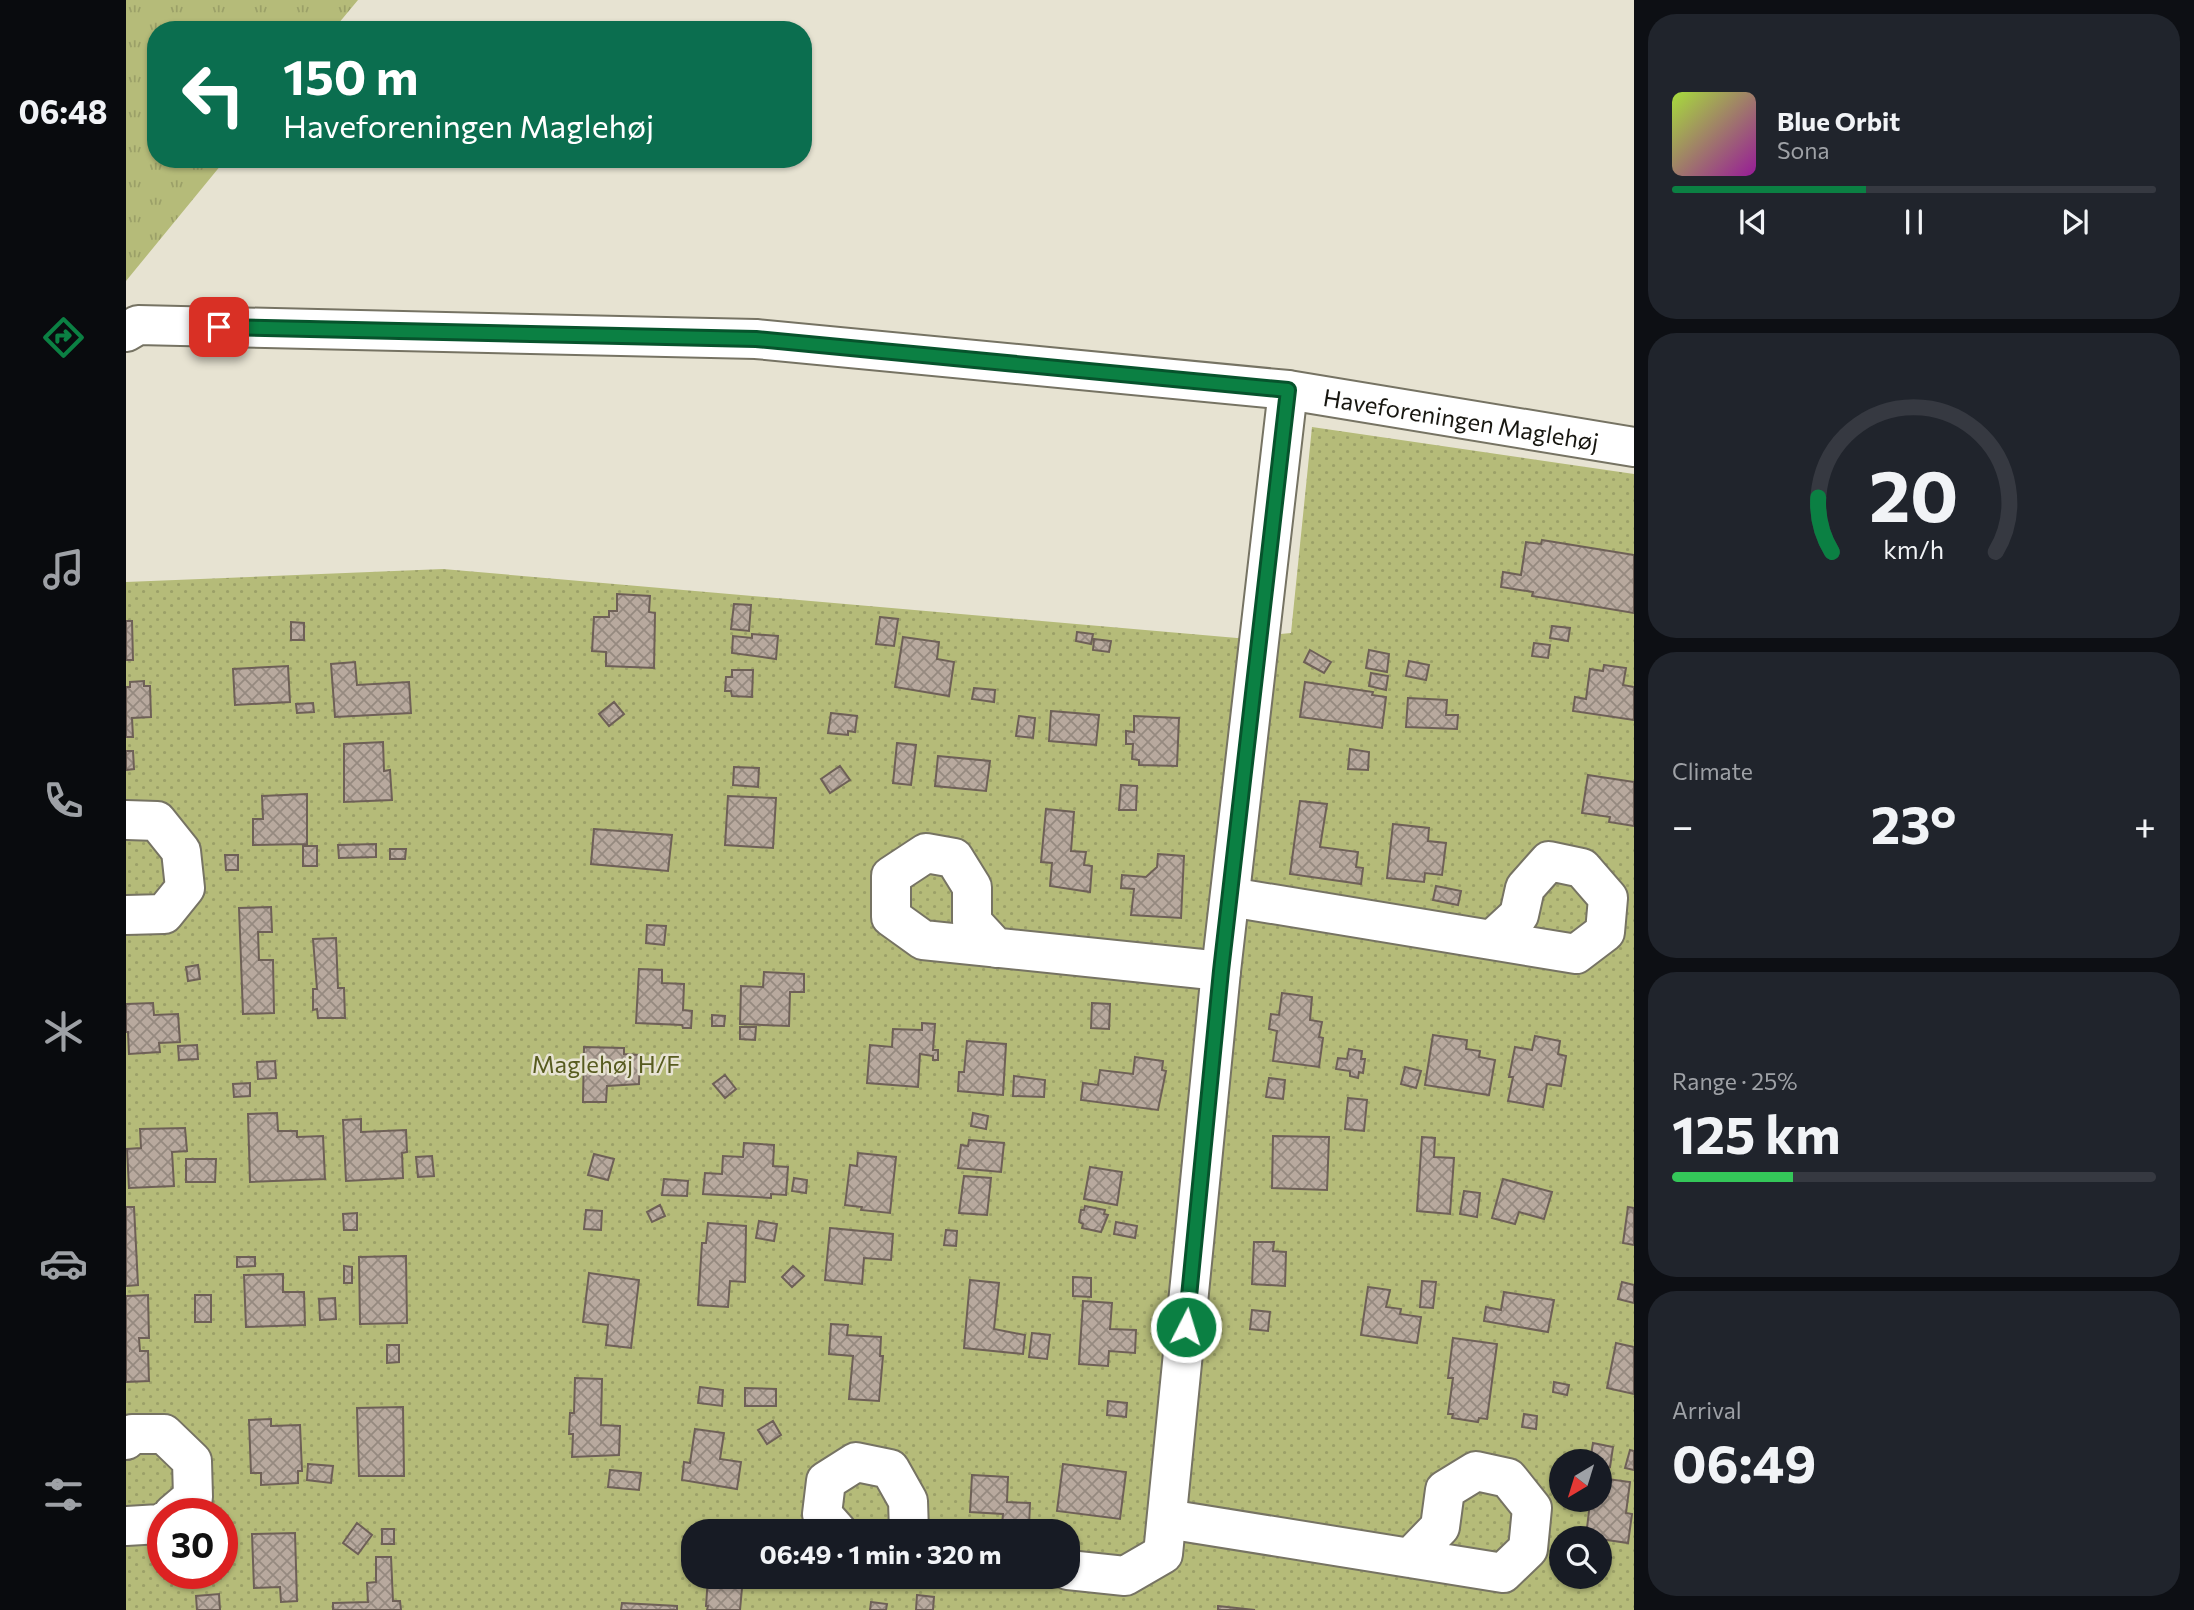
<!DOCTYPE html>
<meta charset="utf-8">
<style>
:root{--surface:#171b24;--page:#20242c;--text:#f1f3f6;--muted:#9ea1a6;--line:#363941;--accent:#0b8043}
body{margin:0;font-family:Commissioner,sans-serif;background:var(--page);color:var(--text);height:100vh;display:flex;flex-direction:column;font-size:26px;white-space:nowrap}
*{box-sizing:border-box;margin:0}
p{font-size:23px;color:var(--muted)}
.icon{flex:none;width:38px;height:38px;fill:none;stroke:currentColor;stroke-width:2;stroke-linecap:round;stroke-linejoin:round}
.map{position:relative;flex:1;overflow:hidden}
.sheet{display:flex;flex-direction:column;gap:14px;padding:14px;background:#0d0f14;width:560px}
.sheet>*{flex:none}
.top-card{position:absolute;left:21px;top:21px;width:665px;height:147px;border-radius:28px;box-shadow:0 2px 5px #0004;background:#0b6e4f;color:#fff;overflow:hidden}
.needle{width:46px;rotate:218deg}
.tools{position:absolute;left:1423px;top:1449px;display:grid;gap:14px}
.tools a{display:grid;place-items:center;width:63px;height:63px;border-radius:50%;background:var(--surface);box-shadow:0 2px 5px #0004;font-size:35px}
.speed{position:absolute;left:21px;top:1498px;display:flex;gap:14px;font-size:35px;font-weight:700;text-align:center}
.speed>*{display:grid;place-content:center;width:91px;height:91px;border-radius:50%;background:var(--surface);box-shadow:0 2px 5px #0004;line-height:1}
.speed .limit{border:10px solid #d22;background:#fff;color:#111}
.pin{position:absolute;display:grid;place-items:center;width:60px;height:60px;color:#fff;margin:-30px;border-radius:14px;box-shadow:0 4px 10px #0006}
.me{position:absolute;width:77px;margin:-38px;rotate:5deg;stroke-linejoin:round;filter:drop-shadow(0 0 5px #0008)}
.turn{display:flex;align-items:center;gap:24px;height:147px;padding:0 21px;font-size:32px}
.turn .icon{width:91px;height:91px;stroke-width:2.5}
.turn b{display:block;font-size:49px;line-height:60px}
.big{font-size:52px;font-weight:700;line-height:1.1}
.sheet .card{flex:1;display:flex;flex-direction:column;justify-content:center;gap:10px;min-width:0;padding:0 24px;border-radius:28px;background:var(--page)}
.sheet .dial{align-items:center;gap:0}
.dial svg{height:182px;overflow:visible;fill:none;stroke:var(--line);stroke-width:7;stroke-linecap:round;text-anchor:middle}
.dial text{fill:var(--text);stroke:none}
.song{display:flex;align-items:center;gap:21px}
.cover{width:84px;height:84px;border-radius:10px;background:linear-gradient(135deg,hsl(80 70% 55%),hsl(300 70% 35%))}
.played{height:7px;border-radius:4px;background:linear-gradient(90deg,var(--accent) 40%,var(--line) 40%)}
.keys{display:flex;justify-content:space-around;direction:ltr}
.heat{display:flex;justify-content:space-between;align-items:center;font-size:38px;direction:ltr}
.charge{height:10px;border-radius:5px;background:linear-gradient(90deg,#34c759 25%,var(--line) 0)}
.trip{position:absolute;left:555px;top:1519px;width:399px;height:70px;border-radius:28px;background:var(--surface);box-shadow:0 2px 5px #0004;font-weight:700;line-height:70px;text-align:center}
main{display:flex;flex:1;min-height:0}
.menu{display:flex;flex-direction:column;width:126px;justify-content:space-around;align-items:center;background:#090b0e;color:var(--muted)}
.menu .icon{width:49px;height:49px}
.menu .on{color:var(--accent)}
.menu b{font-size:32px;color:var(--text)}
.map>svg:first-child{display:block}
</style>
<main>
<nav class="menu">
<b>06:48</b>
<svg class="icon on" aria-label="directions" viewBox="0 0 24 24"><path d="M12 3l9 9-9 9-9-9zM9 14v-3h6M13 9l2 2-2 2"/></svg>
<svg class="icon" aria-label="music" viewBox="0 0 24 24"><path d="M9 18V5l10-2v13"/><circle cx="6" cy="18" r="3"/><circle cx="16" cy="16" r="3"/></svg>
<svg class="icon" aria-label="phone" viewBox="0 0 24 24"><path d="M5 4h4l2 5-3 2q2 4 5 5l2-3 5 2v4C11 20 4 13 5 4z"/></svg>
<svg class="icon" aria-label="climate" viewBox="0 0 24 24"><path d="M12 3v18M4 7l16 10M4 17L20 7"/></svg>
<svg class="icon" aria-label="car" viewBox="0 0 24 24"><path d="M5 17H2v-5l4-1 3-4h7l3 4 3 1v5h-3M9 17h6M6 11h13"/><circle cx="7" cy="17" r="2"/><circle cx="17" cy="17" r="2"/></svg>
<svg class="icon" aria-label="filters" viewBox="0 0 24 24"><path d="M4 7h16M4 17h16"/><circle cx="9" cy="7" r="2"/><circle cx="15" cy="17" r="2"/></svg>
</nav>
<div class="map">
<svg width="1508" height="1610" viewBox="0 0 1508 1610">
<defs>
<pattern id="grass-dots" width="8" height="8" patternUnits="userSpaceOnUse" patternTransform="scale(1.75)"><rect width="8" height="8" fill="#b5bb79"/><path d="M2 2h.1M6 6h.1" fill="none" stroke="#9ba068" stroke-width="1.8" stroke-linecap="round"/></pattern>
<pattern id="park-tufts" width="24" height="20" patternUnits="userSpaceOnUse" patternTransform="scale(1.75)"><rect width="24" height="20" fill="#b5bb79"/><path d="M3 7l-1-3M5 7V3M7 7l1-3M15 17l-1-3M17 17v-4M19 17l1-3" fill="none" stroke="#9ba068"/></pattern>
<pattern id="building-cross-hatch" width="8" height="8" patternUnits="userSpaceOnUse" patternTransform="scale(1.75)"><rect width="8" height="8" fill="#b8a99e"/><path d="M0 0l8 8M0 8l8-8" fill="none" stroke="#95897f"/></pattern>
</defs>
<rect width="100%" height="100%" fill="#e7e3d2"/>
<path fill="url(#grass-dots)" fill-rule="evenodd" d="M1186,427L1508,474V1610H0V582L317,569L1111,638L1165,633ZM1435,1461H1474V1500H1435ZM37,1514H96V1573H37ZM567,1531H942V1577H567ZM1435,1538H1474V1577H1435Z"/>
<path fill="url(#park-tufts)" d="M0,0H232L207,30H30V159H100L0,281Z"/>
<path fill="url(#building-cross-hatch)" stroke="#6e6057" stroke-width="2" d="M1416,540L1508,555V613L1406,596L1407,592L1375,587L1377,572L1395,575L1400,542L1415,544Z
M491,594L524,596L523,612L529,613L528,668L480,666V652L466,651L468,617H483V611H491Z
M608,604L625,605L623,631L605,629Z
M754,617L772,619L768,646L750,644Z
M0,621H6L7,660H0Z
M165,622L178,623V640H165Z
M1426,626L1444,628L1442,641L1424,638Z
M951,632L967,634L965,644L950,641Z
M626,634L652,636L650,659L606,653L607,636L626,638Z
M777,637L813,642L811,659L828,662L823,696L769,687Z
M968,639L985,641L983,652L967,650Z
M1408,643L1424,645L1422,658L1406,656Z
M1184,650L1205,662L1198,673L1178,662Z
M1243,650L1263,654L1261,672L1240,668Z
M1283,661L1303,665L1300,680L1280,676Z
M229,662L231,685L283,682L285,713L209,717L205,664Z
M1478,665L1500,668L1497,685L1508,687V720L1447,711L1449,697L1460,699L1464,669L1477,671Z
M162,666L164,702L109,705L107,669Z
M606,670H627L626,697L606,696L605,691H599L600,677H606Z
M1245,673L1262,676L1260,690L1243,686Z
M18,681V686H24L25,717L6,718L7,737H0V687H4V682Z
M1179,682L1247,692L1246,695L1260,697L1256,728L1174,717Z
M848,688L869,690L868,702L846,699Z
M1282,698L1321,700L1320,715H1332L1331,729L1280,727Z
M488,702L498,714L483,726L473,714Z
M187,703L188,712L171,713L170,704Z
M925,711L973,715L970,745L923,741Z
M705,713L731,716L729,732L722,731V735L702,733Z
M893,716L909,718L907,738L890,736Z
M1008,716L1053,718L1051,766L1013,765V760L1006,759L1007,744H1000V731L1008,732Z
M257,742L258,771L264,770L266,800L218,802V744Z
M771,743L790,745L785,785L767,783Z
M1224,749L1243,752L1242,770L1222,769Z
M0,751H7L8,769L0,770Z
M812,756L864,761L860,791L809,786Z
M714,766L724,780L704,793L695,779Z
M608,767L633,768L632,787L607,785Z
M1462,775L1508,782V826L1483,822L1484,817L1456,813Z
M995,785L1011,786L1010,810H993Z
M181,794V844L127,845V819H137L136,796Z
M602,796L650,798L647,848L599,845Z
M1174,801L1201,804L1194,847L1232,852L1230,867L1237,868L1235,884L1164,874Z
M920,809L948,812L945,851L960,852L958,865L966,866L964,892L924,886L926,863L915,862Z
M1267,824L1303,828L1302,841L1320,843L1316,875L1299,873L1298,882L1261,878Z
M468,829L546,835L542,871L465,864Z
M250,844V857L213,858L212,845Z
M177,846H191V866H177Z
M264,849H280L279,859H264Z
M1032,854L1058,856L1055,918L1005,915L1008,889L995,888L996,875L1020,877L1031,867Z
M99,855H112V870H100Z
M1310,886L1335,891L1332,905L1307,900Z
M145,907L146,932H132L133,960H147L148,1013L117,1014L113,908Z
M521,925L540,926L538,945L520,943Z
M210,938L212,988H218L219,1018H192L191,1009L187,1010V989H191L187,939Z
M72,965L74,979L62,981L60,967Z
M513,969L536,970V983L558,984L557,1010L566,1011L565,1028H557L556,1025L510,1023Z
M638,972L678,974V992H664L663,1026L614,1024L615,986L637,987Z
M1156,993L1186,997L1184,1020L1196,1022L1193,1037L1197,1038L1193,1067L1147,1061L1151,1031L1143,1029L1145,1014L1153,1015Z
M27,1003L28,1015L52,1014L54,1042L33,1043L34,1052L3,1054L2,1032H0V1004Z
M966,1003L984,1004L983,1029L965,1028Z
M586,1015L599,1016L598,1026H586Z
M796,1023L809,1024L807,1050H812V1060H807V1056L794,1054L792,1087L741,1083L744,1045L766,1047L767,1029L796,1030Z
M614,1027H630L629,1040L614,1039Z
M1307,1035L1341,1040L1340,1049L1354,1051L1353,1057L1369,1060L1363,1095L1299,1085Z
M1409,1036L1434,1041L1432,1054L1440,1056L1435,1086L1421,1084L1417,1107L1382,1101L1387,1077H1383L1389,1047L1406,1050Z
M841,1041L880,1044L877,1095L832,1091L833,1072H838Z
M71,1045L72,1059L53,1060L52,1046Z
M458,1047L498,1048V1054L514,1055L513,1084L481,1086L480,1102H457Z
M1223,1049L1236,1051L1235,1059H1239L1237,1073L1233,1072L1232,1078L1224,1076V1071L1210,1069L1212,1058L1221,1059Z
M1009,1057L1037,1061L1036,1070L1040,1071L1032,1110L955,1100L957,1083L972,1085L974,1070L1007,1074Z
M149,1061L150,1078L132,1079L131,1062Z
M1279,1067L1295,1071L1290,1088L1275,1084Z
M599,1075L610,1089L599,1098L587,1084Z
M888,1076L919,1080L918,1097L887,1096Z
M1143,1078L1159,1080L1157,1099L1140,1097Z
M124,1083V1096L108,1097L107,1084Z
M1222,1098L1241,1100L1238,1131L1219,1129Z
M151,1113L152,1131H171V1137L197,1136L199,1179L124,1182L122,1114Z
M847,1113L862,1116L860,1129L845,1126Z
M235,1119V1132L280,1130L281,1152L276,1153L277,1178L220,1181L217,1120Z
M59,1128L61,1151L46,1152L48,1186L3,1188L1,1149L15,1148L14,1129Z
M1147,1136L1203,1137L1201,1190L1146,1188Z
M1296,1137L1309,1138L1308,1157L1328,1158L1324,1214L1291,1211Z
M843,1140L878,1143L875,1172L832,1168L835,1145L842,1146Z
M618,1143L648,1145L647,1166L662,1167L660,1195L645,1194V1198L577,1194L579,1173L596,1174L597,1156L617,1157Z
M732,1153L770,1157L764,1213L735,1210L736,1207L719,1205L724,1165L731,1166Z
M468,1154L488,1159L482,1180L462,1175Z
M306,1156L308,1176L292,1177L290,1157Z
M60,1159H90L89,1182H60Z
M964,1167L996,1172L991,1205L958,1199Z
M838,1176L865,1178L861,1215L833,1213Z
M668,1178L681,1180L680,1193L666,1191Z
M538,1179L562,1181L561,1196L536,1195Z
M1377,1179L1426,1192L1418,1219L1393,1212L1389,1224L1366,1218Z
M1338,1191L1354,1193L1351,1217L1334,1214Z
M534,1205L539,1216L526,1222L521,1212Z
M959,1206L979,1210L978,1214L982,1215L975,1232L956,1228L957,1224L953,1222L955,1210H958Z
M0,1207H8L12,1285L0,1286Z
M1502,1207L1508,1208V1245L1497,1243Z
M460,1210L476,1211L475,1230L458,1229Z
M231,1213V1230H218L217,1214Z
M633,1221L651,1224L648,1241L630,1238Z
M990,1222L1011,1226L1009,1238L988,1234Z
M582,1223L620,1226L619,1282L604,1281L602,1307L572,1305L576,1243H580Z
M704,1228L767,1234L765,1260L738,1258L736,1284L699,1280Z
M820,1230L831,1231L830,1246L818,1245Z
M1128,1242H1148L1147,1251L1160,1252L1159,1286L1126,1284Z
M280,1256L281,1323L234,1324L233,1257Z
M111,1257H129V1266L111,1267Z
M218,1266L226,1267V1283H218Z
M667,1266L678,1276L666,1287L656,1277Z
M463,1273L513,1280L505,1348L480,1345L482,1325L457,1322Z
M157,1274V1292H178L179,1325L120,1327L118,1275Z
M947,1277L965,1278V1297L947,1296Z
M844,1280L873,1283L868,1329L899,1335L897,1354L838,1348Z
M1296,1281L1310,1282L1307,1308L1294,1307Z
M1496,1282L1508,1285V1303L1492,1299Z
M1242,1287L1264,1290L1260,1307L1275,1309L1274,1314L1295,1317L1291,1343L1235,1335Z
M1378,1292L1428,1300L1422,1332L1358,1321L1360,1307L1375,1310Z
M22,1295L23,1338H13L14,1351H22L23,1381L0,1382V1296Z
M69,1295H85V1322H69Z
M209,1298L210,1319L194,1320L193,1299Z
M957,1301L986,1303L984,1329L1010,1330L1009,1353L983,1351L982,1366L953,1364Z
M1126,1310L1144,1312L1142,1331L1124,1329Z
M705,1324L722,1325L721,1335L755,1337L754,1356H757L753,1401L723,1399L727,1356L703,1354Z
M906,1333L924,1335L921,1359L903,1357Z
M1327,1338L1371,1344L1361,1419L1353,1418L1352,1422L1326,1418L1327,1414H1322L1327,1378H1322Z
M1490,1343L1508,1347V1394L1481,1388Z
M261,1345H273V1362L261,1363Z
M449,1378L476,1379L475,1425L494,1426L493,1455L446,1457L447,1434H443L444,1413H448Z
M1428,1382L1443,1385L1441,1395L1427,1392Z
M574,1387L597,1390L596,1406L572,1403Z
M619,1388L650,1389V1406H619Z
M982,1401L1001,1403L1000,1417L981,1415Z
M277,1407L278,1476H233L231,1408Z
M1398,1414L1411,1416L1410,1429L1396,1427Z
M145,1419V1426L174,1425L176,1471H172V1483L135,1485V1473H125L123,1420Z
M647,1421L655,1435L641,1444L632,1430Z
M569,1429L598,1433L594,1459L615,1462L611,1489L556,1480L558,1462L564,1463Z
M1467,1443L1487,1447L1484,1467L1474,1465V1461H1464Z
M1504,1450L1508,1451V1470L1499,1468Z
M182,1464L207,1466L205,1483L181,1480Z
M937,1464L1000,1472L994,1519L931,1511Z
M484,1470L515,1473L513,1490L482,1487Z
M846,1475L882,1477L881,1502L904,1503L903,1526L876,1525L877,1514L844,1512Z
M1474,1478L1504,1482L1500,1513L1506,1514L1502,1543L1460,1537L1464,1502L1457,1500H1474Z
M231,1523L246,1535L232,1554L217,1543Z
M256,1529H268V1544H256Z
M169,1533L171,1601L155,1602L154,1587L128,1588L126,1534Z
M250,1557H265L267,1601H274L275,1610H207V1603L242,1602L241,1583L250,1582Z
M582,1577H617L614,1610H581L582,1606H580Z
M93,1594L94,1610H71L70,1596Z
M791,1595L808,1597L807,1610H790Z
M745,1602L761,1604L760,1610H744Z
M496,1603L551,1606V1610H495Z
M1092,1606L1129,1610H1092Z"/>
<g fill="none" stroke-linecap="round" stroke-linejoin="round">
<defs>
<g id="street">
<path id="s1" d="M0,332L12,325L630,339L1162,390L1508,447"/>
<path d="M0,820L31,821L55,851L59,888L38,914L0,915"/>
<path d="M1104,897L1450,954L1479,932L1482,898L1456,868L1423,861L1399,888L1393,915L1366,940"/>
<path d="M870,948L846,922V887L828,858L800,853L765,876V917L797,940L1095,971"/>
<path d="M0,1440L6,1434H38L66,1461L67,1497L47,1514"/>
<path d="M1041,1519L1377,1573L1402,1549L1406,1508L1382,1478L1350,1471L1319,1490L1314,1527L1284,1558"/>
<path d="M0,1526L34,1524L37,1522"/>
<path d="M711,1531L696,1514L700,1481L730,1462L764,1469L782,1501L783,1531"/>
<path d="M942,1570L999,1576L1037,1554L1095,971L1162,390"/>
</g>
</defs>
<use href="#street" stroke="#767363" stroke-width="42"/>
<use href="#street" stroke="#fff" stroke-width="38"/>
</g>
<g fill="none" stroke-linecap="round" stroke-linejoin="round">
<defs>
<path id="route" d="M93,327L630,339L1162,390L1095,971L1060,1327"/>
</defs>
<use href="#route" stroke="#07532c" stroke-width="18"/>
<use href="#route" stroke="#0b8043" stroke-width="12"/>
</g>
<g text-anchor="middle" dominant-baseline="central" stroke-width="5" stroke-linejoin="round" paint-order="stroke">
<g font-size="24" fill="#171610" stroke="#e7e3d2">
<text stroke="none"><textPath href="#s1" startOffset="1342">Haveforeningen Maglehøj</textPath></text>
</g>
<g font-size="24" fill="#575b1f" stroke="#e7e3d2">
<text x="480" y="1063">Maglehøj H/F</text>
</g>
</g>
</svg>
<div class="tools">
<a><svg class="needle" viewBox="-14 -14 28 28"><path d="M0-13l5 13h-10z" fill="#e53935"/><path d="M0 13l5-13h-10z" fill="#9ea1a6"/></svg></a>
<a><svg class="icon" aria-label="search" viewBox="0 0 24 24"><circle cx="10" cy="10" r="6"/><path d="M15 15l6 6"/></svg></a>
</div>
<div class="speed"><div class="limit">30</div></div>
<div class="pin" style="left:93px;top:327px;background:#d93025"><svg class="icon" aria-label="arrive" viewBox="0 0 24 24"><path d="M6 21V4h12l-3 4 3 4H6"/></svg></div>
<svg class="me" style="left:1060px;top:1327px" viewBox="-20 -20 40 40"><circle r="17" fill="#0b8043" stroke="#fff" stroke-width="3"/><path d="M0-11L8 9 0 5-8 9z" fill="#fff"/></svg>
<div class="trip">06:49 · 1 min · 320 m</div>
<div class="top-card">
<div class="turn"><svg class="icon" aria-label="left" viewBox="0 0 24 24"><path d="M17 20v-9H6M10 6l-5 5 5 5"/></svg><div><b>150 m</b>Haveforeningen Maglehøj</div></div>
</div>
</div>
<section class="sheet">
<div class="card">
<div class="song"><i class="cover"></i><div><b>Blue Orbit</b><p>Sona</p></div></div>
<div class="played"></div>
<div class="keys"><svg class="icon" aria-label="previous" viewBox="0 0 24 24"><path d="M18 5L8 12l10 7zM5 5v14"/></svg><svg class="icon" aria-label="pause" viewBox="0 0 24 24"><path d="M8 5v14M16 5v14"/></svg><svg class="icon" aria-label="next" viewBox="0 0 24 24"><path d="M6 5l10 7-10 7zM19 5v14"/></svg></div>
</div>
<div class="card dial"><svg viewBox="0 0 100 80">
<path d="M14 69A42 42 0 1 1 86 69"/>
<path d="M14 69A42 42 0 0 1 8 45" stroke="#0b8043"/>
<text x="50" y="56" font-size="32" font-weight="700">20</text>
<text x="50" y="72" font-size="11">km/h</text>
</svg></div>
<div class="card"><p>Climate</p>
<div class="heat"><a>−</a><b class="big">23°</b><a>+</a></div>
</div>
<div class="card"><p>Range · 25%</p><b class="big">125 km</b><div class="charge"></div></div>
<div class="card"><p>Arrival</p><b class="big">06:49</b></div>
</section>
</main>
